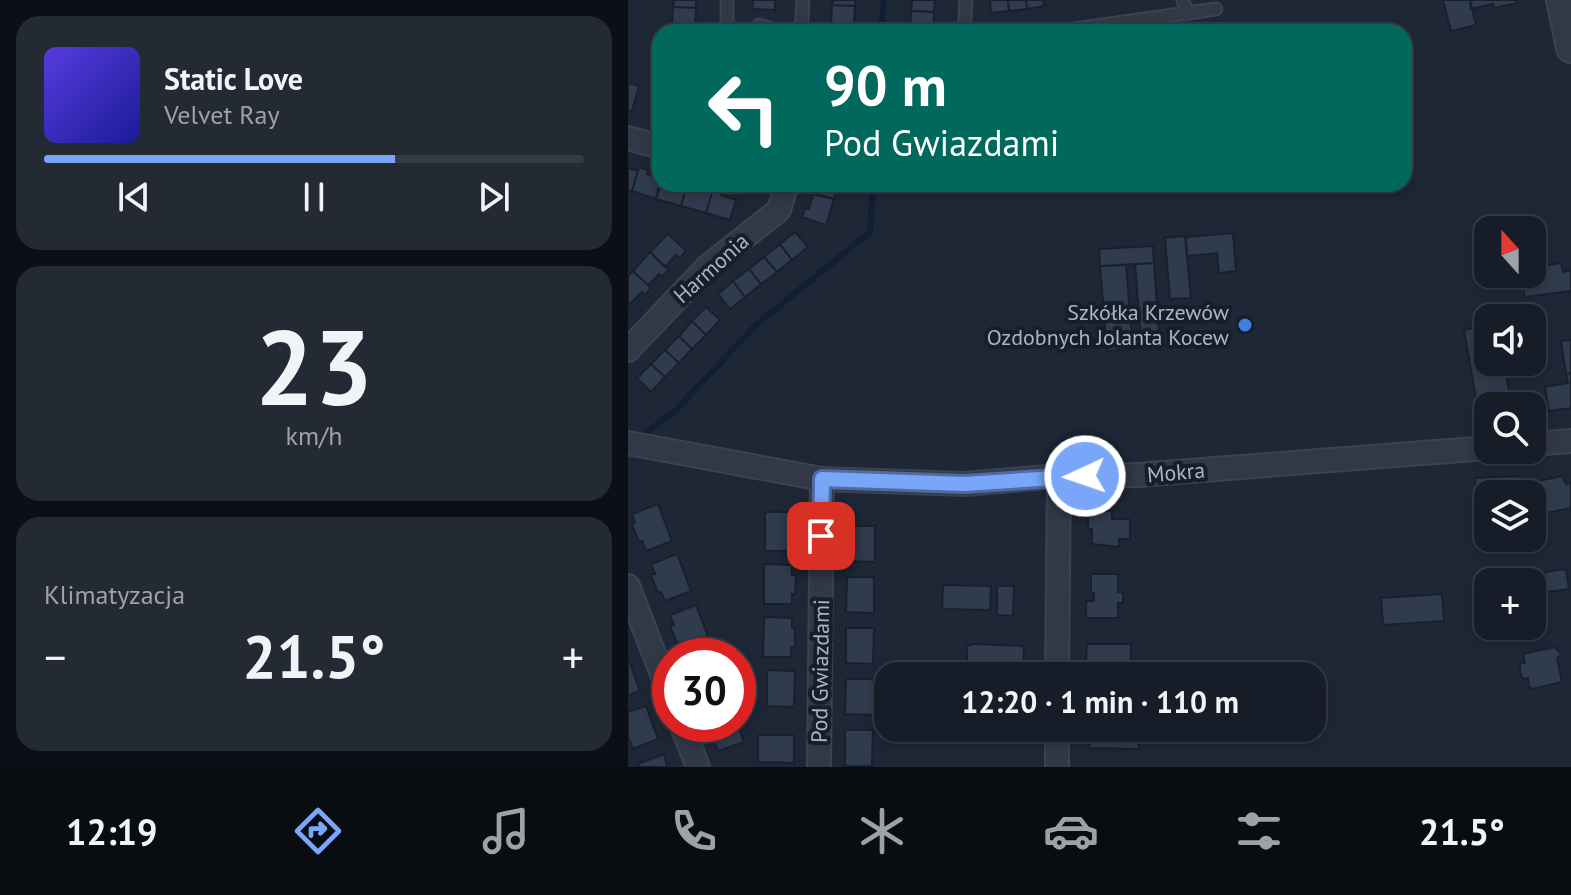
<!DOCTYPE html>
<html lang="pl">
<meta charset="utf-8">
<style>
:root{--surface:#161d28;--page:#232a34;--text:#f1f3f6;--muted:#9ea2a8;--line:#353b45;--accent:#7aa6fa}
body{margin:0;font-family:"PT Sans",sans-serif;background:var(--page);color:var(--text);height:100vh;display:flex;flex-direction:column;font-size:30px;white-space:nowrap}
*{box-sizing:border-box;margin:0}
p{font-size:26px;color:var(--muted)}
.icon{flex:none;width:44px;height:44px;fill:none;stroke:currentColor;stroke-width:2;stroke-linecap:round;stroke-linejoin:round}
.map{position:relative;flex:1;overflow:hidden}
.panel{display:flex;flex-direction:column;gap:16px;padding:16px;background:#0c1016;width:628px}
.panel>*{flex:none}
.banner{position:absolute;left:24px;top:24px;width:760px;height:168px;border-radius:24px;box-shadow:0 4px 12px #0003,0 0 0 2px var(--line);background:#00695c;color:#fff;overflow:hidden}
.needle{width:52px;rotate:339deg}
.buttons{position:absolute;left:846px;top:216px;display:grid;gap:16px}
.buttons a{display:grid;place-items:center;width:72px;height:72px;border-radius:16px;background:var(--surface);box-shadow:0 4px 12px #0003,0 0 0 2px var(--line);font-size:40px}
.speed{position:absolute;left:24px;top:638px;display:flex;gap:16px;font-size:40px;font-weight:700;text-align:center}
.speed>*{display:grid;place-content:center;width:104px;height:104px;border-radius:50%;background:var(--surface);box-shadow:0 4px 12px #0003,0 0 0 2px var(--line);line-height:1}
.speed .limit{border:12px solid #d22;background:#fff;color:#111}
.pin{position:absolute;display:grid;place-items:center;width:68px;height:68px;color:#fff;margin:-34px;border-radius:16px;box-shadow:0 4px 12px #0006}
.me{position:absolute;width:88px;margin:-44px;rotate:267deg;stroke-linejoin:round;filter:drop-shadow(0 0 6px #0008)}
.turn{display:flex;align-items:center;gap:28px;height:168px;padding:0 40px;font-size:36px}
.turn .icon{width:104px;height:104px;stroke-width:2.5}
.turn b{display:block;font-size:56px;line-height:68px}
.big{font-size:60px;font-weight:600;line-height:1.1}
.panel .widget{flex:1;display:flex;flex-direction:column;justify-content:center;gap:12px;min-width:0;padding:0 28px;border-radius:24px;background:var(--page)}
.panel .dial{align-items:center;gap:0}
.dial b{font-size:104px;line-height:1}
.song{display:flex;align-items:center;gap:24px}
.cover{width:96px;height:96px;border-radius:12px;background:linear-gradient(135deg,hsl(250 70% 55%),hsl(240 70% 35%))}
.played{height:8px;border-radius:4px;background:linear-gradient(90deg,var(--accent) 65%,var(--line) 65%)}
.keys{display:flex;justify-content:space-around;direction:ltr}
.heat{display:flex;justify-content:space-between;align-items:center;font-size:44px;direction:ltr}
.trip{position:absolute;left:246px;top:662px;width:452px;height:80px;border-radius:24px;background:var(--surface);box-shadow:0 4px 12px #0003,0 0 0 2px var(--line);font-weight:600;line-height:80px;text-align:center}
.dock{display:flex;height:128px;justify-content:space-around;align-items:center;background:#090c10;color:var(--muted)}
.dock .icon{width:56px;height:56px}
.dock .active{color:var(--accent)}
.dock b{font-size:36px;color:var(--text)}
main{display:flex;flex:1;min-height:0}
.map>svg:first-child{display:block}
</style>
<main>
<section class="panel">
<div class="widget">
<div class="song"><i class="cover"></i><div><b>Static Love</b><p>Velvet Ray</p></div></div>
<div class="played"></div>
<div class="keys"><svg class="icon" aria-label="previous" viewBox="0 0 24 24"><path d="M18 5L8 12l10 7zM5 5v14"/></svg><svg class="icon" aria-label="pause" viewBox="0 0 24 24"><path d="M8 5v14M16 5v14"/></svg><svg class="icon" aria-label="next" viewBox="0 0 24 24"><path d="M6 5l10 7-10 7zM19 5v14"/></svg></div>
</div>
<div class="widget dial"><b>23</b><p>km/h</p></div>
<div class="widget"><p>Klimatyzacja</p>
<div class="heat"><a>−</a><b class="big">21.5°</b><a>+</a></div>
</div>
</section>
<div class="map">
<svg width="943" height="767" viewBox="0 0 943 767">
<rect width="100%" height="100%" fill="#1e2736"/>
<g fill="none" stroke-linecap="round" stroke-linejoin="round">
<path stroke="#121e33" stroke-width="6" d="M253,32L256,0
M13,437L47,411L128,325L242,232L245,184"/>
</g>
<path fill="#303b4d" stroke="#19202d" stroke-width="2" d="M46,0H68V8L45,7Z
M125,0H147V10L124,9Z
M205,0H227V6L204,5Z
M284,0H307L306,12L283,11Z
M362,0H380L381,11L363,13Z
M380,0H398L399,9L381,11Z
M398,0H415L416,6L399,9Z
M815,0H842L848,25L823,31Z
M842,0H889V3L866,8L865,4L843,9Z
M204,5L227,6L226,24L203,23Z
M45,7L68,8L67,26L44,24Z
M283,11L306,12L305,31L282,29Z
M44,24L67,26L66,32H44Z
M0,83L11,86L4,111L0,110Z
M29,91L32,92V114L23,112Z
M11,167L20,170L19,174L32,178L28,199L4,191Z
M0,168L10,171L4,191L0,190Z
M33,184L59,185L53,206L28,199Z
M59,184H69L68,188L84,193L78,213L53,206Z
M184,184H210L206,199L181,192Z
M85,189L94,191L93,195L108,200L102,220L78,213Z
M185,194L206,199L198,225L174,217L177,208L181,209Z
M167,232L180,247L164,260L152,244Z
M605,233L608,271L591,273L589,253L559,256L558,237Z
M40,234L58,251L52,258L48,255L37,267L22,252Z
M557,236L563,298L542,299L537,238Z
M152,244L164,260L149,272L136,257Z
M525,246L526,263L472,266L471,249Z
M22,252L41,270L34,276L31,274L20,285L5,271Z
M136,257L149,272L133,284L121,269Z
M526,263L532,349L514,350L507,264Z
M933,263L935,272L943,270V291L897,297L892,274H904V268Z
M498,265L505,349L479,351L472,266Z
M121,269L133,284L117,297L105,281Z
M5,271L23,288L17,295L14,292L2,304L0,302V276Z
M105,281L117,297L102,309L90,294Z
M78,307L92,320L78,335L64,321Z
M64,321L78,335L64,349L51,336Z
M860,325V362H876L882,397L875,398L877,406H860V437L855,438L836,330Z
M51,336L64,349L51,363L37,350Z
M943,340V373L938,374L933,341Z
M37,350L51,363L37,377L23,364Z
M23,364L37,377L23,392L9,378Z
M943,373V408L921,411L917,387L940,383L938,374Z
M890,476L891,494H860V520L849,521L847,478Z
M934,476L938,484L943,483V508L904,516V494H891V485Z
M30,504L44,541L18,551L14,541L11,542L4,525L7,523L4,514Z
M460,510L484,511V519H502V539H491V547L464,544V529H460Z
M137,512H165V522H168V541H165V551H137Z
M219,526H247V562L219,561Z
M49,554L63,591L37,601L33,592L30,593L23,575L27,574L23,564Z
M136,564L164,565V575H168L167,594H164V604H136Z
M938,569L941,589L919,592L917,572Z
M463,574H490V592H495V603H490V618H458V601H466V593H463Z
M219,577H246V613L218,612Z
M909,581L914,605L904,607V582Z
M315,585L363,586L362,610L314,609Z
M369,586H386L385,616L369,615Z
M814,594L816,621L755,625L753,598Z
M68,605L82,642L56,652L52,642L49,643L42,626L46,625L42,615Z
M136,617L164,618V628H167V647H163V657H135Z
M218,628H246L245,664L218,663Z
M345,644L396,646L395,666H377L379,676H347V670H339V646Z
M459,644H503V666L496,676H470L474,662L458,661Z
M927,647L933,655L929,658L934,682L905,689L901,687L900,678L895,679L892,673V663H897L895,654Z
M0,658L12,691L0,695Z
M139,670L167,671L166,707L139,706Z
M218,679H245V715L217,714Z
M18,706L30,739L5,749L0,737V712Z
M79,724H109L116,742L90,751Z
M331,728H395L394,733H366V741H330Z
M461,728H511V749L461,748Z
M217,730H245L244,766H217Z
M130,735H166V763L130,762Z
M36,754L39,767H12L10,764Z"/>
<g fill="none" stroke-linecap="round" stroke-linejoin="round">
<defs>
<path id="service" d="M555,0L559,14
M131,25L154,32
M99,32V0
M173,32L175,0
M336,32L338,0
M425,32L588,9"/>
<path id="minor" d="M0,138L32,147
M0,350L80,266L151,210L159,184
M0,443L194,479L337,484L431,476L510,475L860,448
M904,444L943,441
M0,586L42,695
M429,676L431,476
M53,724L70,767
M191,767L194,479
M429,767V728"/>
<path id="tertiary" d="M933,0L943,48"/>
</defs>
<use href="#service" stroke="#3b4250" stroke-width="15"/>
<use href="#minor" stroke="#3b4250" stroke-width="26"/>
<use href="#tertiary" stroke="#3b4250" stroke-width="32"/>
<use href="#service" stroke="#323946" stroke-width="11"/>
<use href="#minor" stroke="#323946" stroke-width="22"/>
<use href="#tertiary" stroke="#323946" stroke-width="28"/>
</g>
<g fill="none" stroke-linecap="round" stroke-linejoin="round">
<defs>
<path id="route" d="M193,536L194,479L337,484L457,476"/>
</defs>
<use href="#route" stroke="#4f6ca2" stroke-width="20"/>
<use href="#route" stroke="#7aa6fa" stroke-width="14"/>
</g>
<circle fill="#3f7fe0" stroke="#171e2b" stroke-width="3" cx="617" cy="325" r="8"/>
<g text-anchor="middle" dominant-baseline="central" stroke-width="8" stroke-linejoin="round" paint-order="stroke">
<g font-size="22" fill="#abb4c4" stroke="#171e2b">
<text transform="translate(83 268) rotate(-42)">Harmonia</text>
<text transform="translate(548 472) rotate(-5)">Mokra</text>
<text transform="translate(192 671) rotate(-89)">Pod Gwiazdami</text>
</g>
<g font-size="22" fill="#abb4c4" stroke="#171e2b" text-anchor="end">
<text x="601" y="312">Szkółka Krzewów<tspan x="601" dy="25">Ozdobnych Jolanta Kocew</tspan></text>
</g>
</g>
</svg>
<div class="buttons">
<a><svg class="needle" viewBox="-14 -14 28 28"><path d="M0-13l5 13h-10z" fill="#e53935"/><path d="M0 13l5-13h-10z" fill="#9ea2a8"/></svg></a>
<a><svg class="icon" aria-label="sound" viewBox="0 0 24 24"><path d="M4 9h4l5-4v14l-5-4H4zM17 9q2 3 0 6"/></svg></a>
<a><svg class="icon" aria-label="search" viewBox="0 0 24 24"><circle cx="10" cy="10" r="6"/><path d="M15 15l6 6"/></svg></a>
<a><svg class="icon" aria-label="layers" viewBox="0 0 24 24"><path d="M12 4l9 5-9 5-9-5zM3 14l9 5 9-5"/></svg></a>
<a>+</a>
</div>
<div class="speed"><div class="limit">30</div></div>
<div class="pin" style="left:193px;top:536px;background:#d93025"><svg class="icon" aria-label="arrive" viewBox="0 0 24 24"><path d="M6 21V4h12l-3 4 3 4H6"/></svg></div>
<svg class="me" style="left:457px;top:476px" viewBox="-20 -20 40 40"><circle r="17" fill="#7aa6fa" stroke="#fff" stroke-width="3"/><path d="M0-11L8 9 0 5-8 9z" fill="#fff"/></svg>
<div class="trip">12:20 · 1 min · 110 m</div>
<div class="banner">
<div class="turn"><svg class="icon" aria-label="left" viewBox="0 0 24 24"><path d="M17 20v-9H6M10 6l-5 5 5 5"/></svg><div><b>90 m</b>Pod Gwiazdami</div></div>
</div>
</div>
</main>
<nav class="dock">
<b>12:19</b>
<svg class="icon active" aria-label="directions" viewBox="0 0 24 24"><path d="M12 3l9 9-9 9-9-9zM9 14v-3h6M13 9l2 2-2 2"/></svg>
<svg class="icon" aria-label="music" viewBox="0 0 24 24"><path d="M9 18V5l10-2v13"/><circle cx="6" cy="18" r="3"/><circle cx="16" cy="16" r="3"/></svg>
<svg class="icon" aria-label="phone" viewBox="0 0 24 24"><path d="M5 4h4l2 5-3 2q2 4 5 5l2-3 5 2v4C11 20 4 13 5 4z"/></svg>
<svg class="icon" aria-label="climate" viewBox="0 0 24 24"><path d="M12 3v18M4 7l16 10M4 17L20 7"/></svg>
<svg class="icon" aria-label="car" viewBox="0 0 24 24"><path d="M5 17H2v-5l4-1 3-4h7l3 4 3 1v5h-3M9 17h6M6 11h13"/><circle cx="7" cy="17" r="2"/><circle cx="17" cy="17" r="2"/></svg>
<svg class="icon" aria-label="filters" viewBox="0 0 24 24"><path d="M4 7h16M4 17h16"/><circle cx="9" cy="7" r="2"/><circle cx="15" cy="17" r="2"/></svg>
<b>21.5°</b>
</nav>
